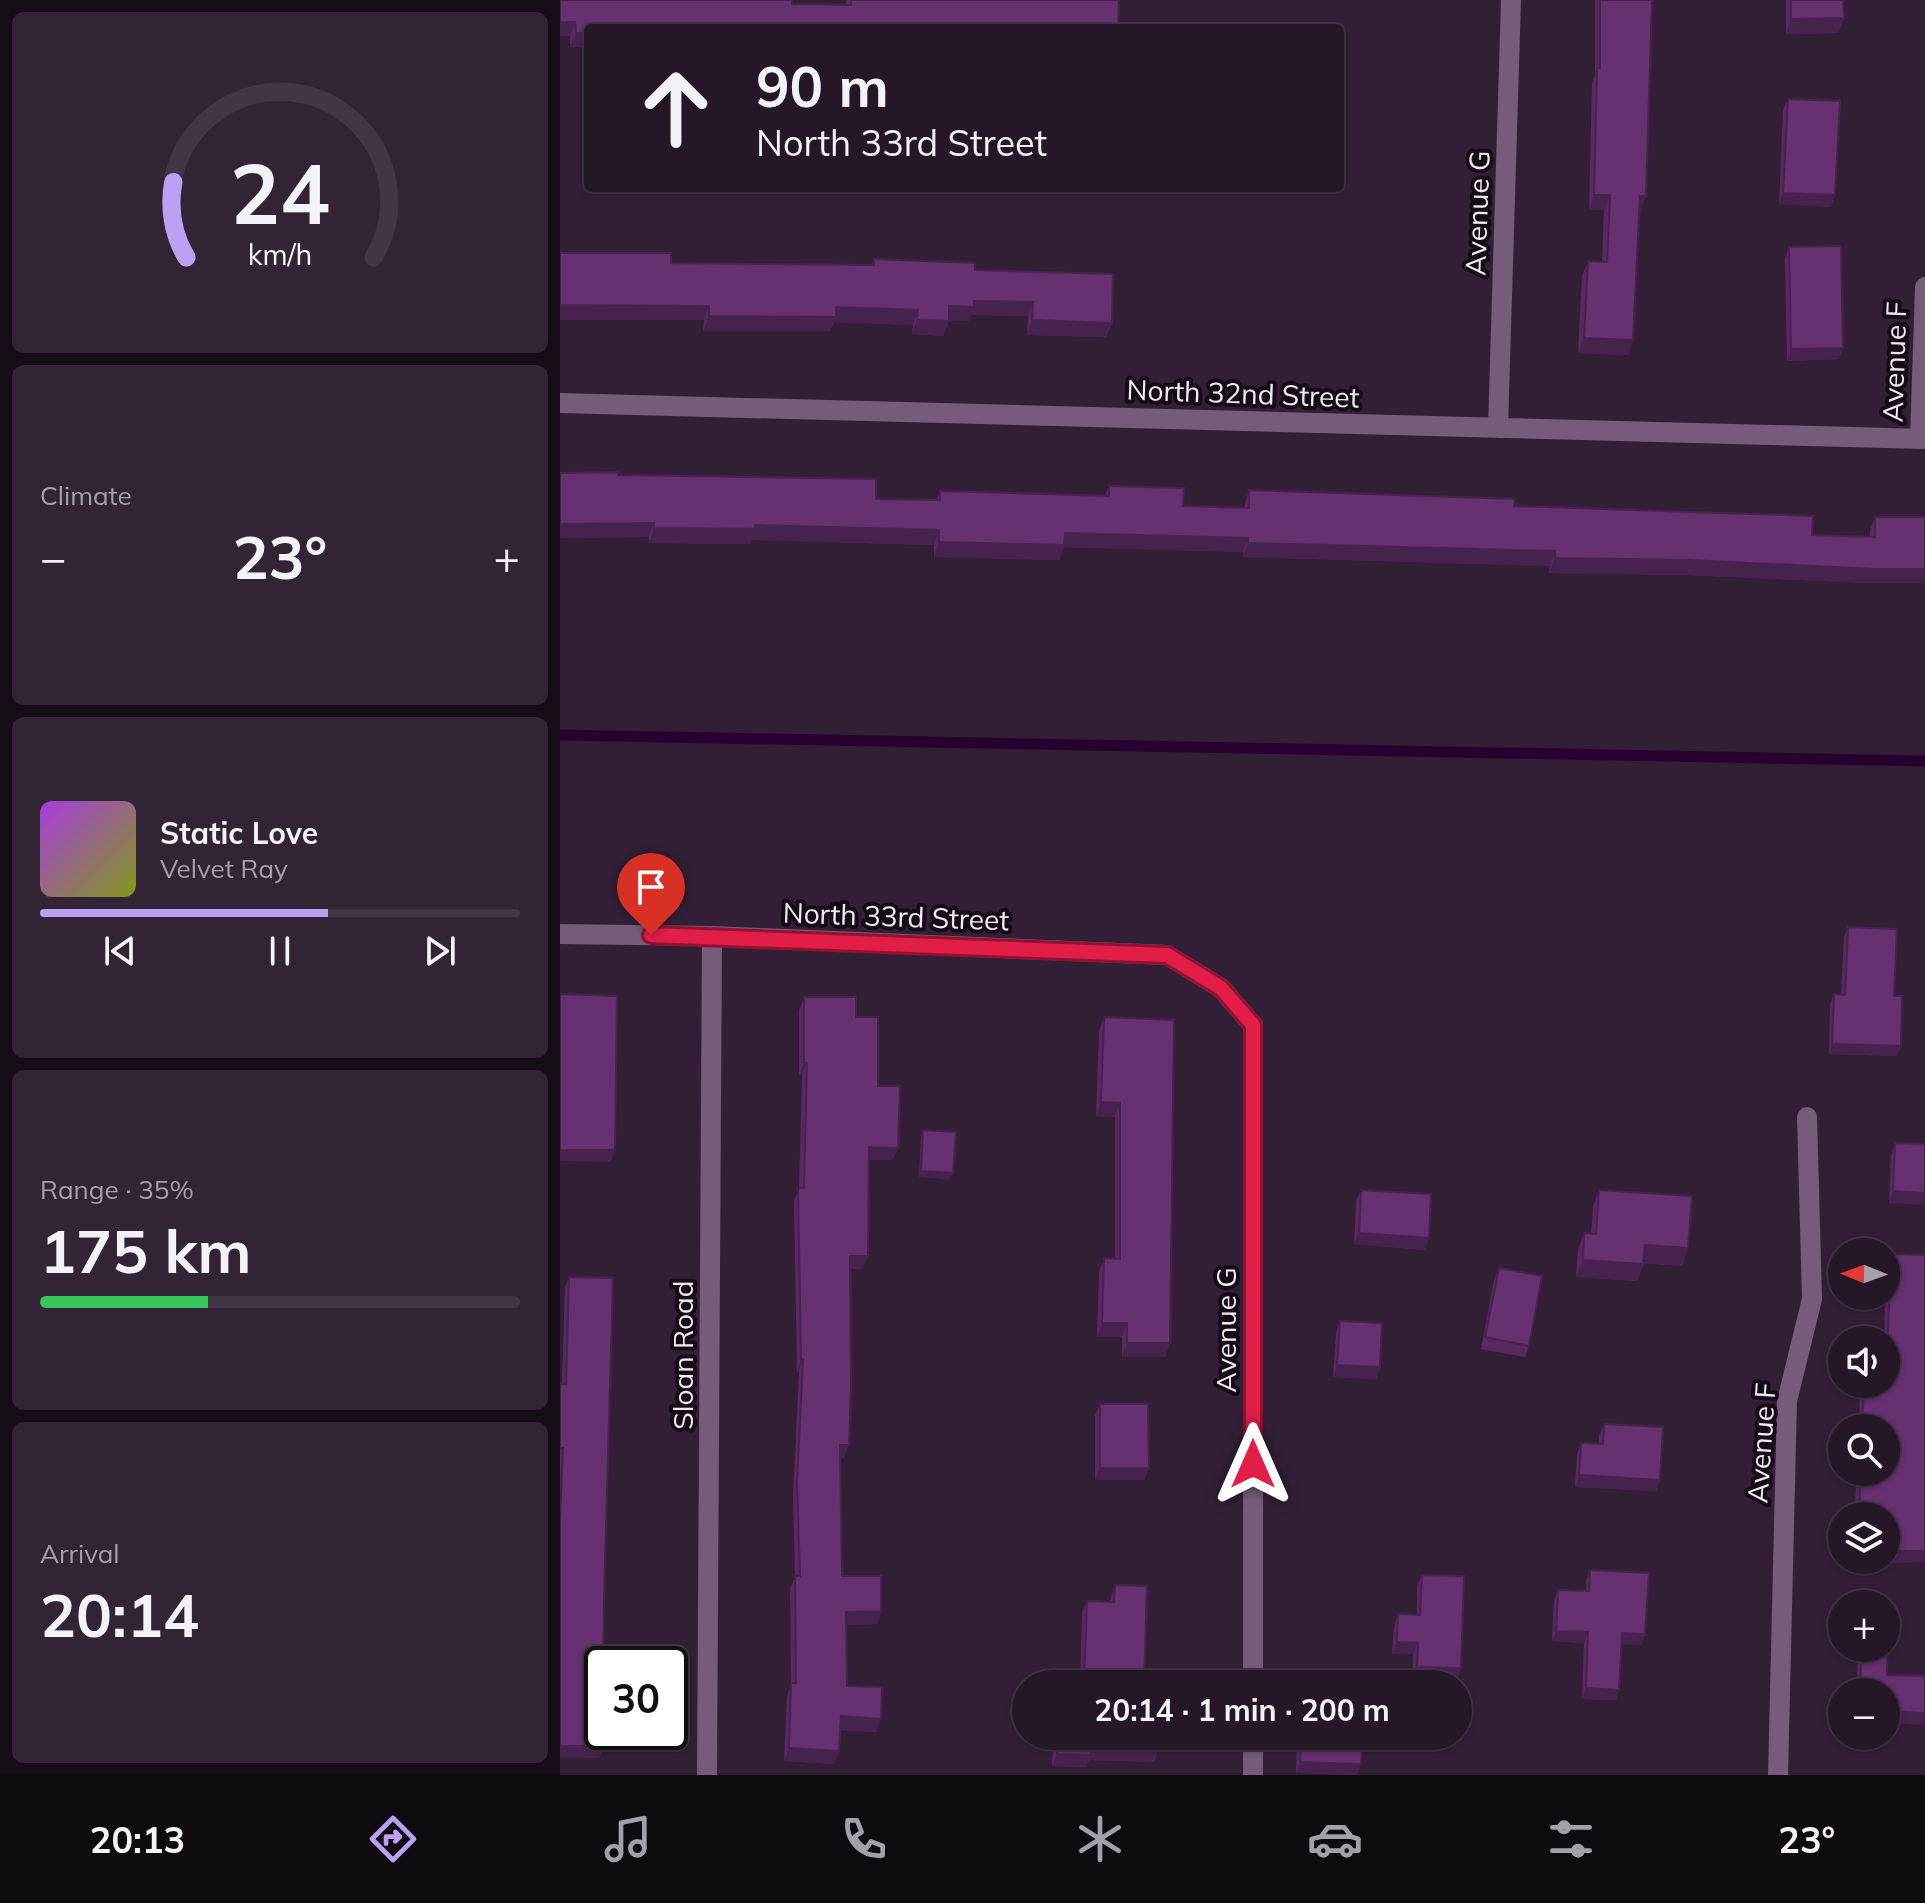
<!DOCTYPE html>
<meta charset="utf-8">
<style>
:root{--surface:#261728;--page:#322434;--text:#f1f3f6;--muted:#a49fa8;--line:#423645;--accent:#bca0f2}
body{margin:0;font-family:Mulish,sans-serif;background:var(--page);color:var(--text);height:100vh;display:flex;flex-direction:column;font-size:30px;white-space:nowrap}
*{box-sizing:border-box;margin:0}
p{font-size:26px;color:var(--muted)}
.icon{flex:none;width:44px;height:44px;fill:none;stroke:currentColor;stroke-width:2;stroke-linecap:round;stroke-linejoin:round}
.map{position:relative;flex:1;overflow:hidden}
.drawer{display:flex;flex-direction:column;gap:12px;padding:12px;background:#150d16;width:560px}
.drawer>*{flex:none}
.top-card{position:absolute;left:24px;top:24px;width:760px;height:168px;border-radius:8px;box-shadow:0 2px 6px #0004,0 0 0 2px var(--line);background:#261728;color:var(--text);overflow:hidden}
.needle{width:52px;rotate:271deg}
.buttons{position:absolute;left:1268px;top:1238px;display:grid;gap:16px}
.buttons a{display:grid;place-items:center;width:72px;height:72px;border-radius:50%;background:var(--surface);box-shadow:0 2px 6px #0004,0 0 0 2px var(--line);font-size:40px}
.speed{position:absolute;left:24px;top:1646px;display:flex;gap:16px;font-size:40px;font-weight:700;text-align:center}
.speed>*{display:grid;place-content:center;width:104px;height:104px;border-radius:50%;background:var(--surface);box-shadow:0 2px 6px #0004,0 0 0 2px var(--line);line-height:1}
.speed .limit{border:4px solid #111;border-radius:12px;background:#fff;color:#111}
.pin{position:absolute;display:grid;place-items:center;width:68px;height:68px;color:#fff;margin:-82px -34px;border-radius:50% 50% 50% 0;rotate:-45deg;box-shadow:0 0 8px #0007}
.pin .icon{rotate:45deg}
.me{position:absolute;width:88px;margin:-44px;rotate:0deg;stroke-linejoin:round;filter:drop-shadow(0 0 6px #0008)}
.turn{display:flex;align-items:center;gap:28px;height:168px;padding:0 40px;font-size:36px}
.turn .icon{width:104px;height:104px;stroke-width:2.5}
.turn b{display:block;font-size:56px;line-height:68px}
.big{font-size:60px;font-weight:700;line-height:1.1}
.drawer .tile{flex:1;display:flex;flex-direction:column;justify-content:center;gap:12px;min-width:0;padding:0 28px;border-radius:12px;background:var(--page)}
.drawer .dial{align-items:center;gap:0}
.dial svg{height:208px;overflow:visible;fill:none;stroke:var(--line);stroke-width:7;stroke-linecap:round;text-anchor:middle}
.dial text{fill:var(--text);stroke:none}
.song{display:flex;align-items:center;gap:24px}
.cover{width:96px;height:96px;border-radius:12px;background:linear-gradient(135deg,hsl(280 70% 55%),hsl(70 70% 35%))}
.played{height:8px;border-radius:4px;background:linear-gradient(90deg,var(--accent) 60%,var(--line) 60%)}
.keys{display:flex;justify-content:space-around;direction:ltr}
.heat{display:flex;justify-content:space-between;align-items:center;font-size:44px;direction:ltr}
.charge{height:12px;border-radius:6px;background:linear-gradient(90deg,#34c759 35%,var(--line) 0)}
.trip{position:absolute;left:452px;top:1670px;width:460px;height:80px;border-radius:40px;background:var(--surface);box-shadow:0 2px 6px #0004,0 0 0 2px var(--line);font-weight:700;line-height:80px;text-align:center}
.tab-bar{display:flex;height:128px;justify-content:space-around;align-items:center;background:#0f0910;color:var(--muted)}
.tab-bar .icon{width:56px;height:56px}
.tab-bar .active{color:var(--accent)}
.tab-bar b{font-size:36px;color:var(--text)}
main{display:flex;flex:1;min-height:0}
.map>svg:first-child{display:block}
</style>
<main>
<section class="drawer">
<div class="tile dial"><svg viewBox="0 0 100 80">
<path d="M14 69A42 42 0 1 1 86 69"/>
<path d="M14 69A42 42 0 0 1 9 40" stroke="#bca0f2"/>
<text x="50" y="56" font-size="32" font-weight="700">24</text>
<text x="50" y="72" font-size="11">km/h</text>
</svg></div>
<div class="tile"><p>Climate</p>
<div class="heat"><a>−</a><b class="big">23°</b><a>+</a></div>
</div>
<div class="tile">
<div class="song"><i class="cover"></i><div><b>Static Love</b><p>Velvet Ray</p></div></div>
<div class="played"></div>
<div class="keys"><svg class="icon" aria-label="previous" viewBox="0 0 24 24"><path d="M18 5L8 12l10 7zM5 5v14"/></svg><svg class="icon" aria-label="pause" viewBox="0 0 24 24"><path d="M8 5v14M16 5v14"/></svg><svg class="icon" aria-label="next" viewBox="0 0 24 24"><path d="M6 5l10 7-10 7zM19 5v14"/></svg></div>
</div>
<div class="tile"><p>Range · 35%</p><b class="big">175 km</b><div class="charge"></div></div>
<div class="tile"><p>Arrival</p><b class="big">20:14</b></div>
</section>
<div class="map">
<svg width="1365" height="1775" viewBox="0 0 1365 1775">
<rect width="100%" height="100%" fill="#321f36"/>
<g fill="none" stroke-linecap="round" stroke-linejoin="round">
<path stroke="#280030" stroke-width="11" d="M0,735L1365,761"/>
<path stroke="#755c79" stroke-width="20" d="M0,403L1365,439
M938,428L951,0
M1360,439L1365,287
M0,934L152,936L607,955L661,988L693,1025V1684
M693,1736V1775
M147,1775L152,936
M1218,1775L1227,1401L1252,1299L1247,1117"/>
</g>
<path fill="#582961" d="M0,0L286,5V0H559L28,28V47H10V36H0Z
M1035,0H1092L1081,211H1079L1073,340L1068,355L1018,353L1022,276L1028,261L1042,262L1044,210H1029L1032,83L1035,75Z
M1226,0H1283L1284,18L1278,33L1226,34Z
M1228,99L1271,207L1219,204L1223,110Z
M1229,247L1279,359L1227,361L1225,259Z
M314,259L415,270L552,323L546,337L467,335L468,316L411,315L409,321L389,320L383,336L352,334L353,325L274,322L270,331H143L144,320L111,263L312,265Z
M0,473L58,475L316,499L377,500L380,491L545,495L549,486L623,506L684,508L689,490L954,506L1252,535L1310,537V531L1315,517H1365L1310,583L1125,575L989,573L990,566L683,557V552L504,547L499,560L374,557V545L191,540L190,544L89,543V537L0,538Z
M1288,927L1334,996L1337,1056L1269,1054L1270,1005L1274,994L1281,995L1284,937Z
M244,997L296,1017L318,1086L333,1160H309L303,1269H290L284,1458H280L282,1576L321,1611L317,1624L286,1625L287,1686L316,1732L280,1730L279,1751L274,1764L224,1761L227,1696L231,1685L230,1589L235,1577L233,1496L239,1372H237L234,1201L239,1188L242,1075H239V1010Z
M544,1017L610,1343L605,1357H562V1337H537L539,1272L544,1258L555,1259V1117L536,1116L539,1031Z
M363,1130L391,1179L359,1177L361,1136Z
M1335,1143L1365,1144L1329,1203L1331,1155Z
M801,1190L869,1238L865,1250L794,1244L796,1202Z
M1039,1190L1128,1248L1122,1266L1084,1263L1077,1281L1016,1277L1018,1250L1024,1233L1031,1234L1033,1207Z
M1331,1254L1365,1562L1296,1563V1560H1326V1516H1295V1505L1297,1472H1326V1428H1299L1300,1384H1326V1340H1324L1326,1266Z
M939,1268L969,1346L965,1357L921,1349L934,1280Z
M9,1277L44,1597L43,1746L39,1758H0V1384H2L5,1288Z
M780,1321L820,1367L816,1379L773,1377L776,1333Z
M540,1404L589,1468L584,1480H535V1416Z
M1044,1424L1100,1480L1096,1491L1015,1487L1017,1454L1021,1443L1039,1444V1436Z
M1030,1570L1082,1645L1061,1644L1056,1700L1022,1699L1024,1643L992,1641L994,1600L998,1590L1026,1591V1581Z
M862,1575L901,1668L897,1680L852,1679L853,1654H832L834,1626L838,1614L857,1615V1586Z
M555,1585L584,1684H520L522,1613L527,1601L550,1602L551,1597Z
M1298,1648H1326V1692H1297Z
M477,1736H599L598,1751L594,1762L529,1760L526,1767L492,1766L493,1740H477Z
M737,1736H803L797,1775L736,1773Z"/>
<path fill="#47224f" d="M1284,18L1278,33L1226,34L1231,19Z
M0,22H15L10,36H0Z
M16,33H28V47H10Z
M1223,193L1275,195L1271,207L1219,204Z
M1034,195H1050L1044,210H1029Z
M1080,196H1086L1081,211H1075Z
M414,301L473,302L468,316L411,315L409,321L384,320L389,306Z
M0,305L149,306L144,320H0Z
M276,307L358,310L353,325L274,322L270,331H143L149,316Z
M357,320L389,321L383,336L352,334Z
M472,320L552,323L546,337L467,335Z
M1024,338L1073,340L1068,355L1018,353Z
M1283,348L1279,359L1227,361L1231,349Z
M94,523L89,537L0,538V524Z
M195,525L379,530L374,545L191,540L190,544L89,543L94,528Z
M505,533L688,538L683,552L504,547L499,560L374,557L379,542Z
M688,543L995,551L990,566L683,557Z
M995,558L1130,560L1365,569V583H1310L1125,575L989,573Z
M1272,1044L1341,1046L1337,1056L1269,1054Z
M244,1063H247L242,1075H239Z
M541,1102L560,1103L555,1117L536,1116Z
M309,1147L338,1148L333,1160H304Z
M0,1150H55L50,1162L0,1161Z
M361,1171L393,1173L391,1179L359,1177Z
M1333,1191L1365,1193V1205L1329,1203Z
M799,1233L869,1238L865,1250L794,1244Z
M1085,1245L1128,1248L1122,1266L1079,1263Z
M290,1256H308L303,1269H285Z
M1023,1260L1083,1264L1077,1281L1016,1277Z
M542,1323H567L562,1337H537Z
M567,1343H610L605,1357H562Z
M241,1359H243L239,1372H237Z
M777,1365L820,1367L816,1379L773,1377Z
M280,1445H289L284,1458L275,1457Z
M540,1468H589L584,1480H535Z
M1019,1475L1100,1480L1096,1491L1015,1487Z
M1326,1551H1365V1562L1296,1563L1297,1560H1326Z
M321,1611L317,1624L281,1625L286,1612Z
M996,1631L1028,1632L1024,1643L992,1641Z
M1062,1633L1085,1634L1082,1645L1058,1644Z
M837,1642L858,1643L853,1654H832Z
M857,1667L901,1668L897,1680L852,1679Z
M1026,1688L1059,1690L1056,1700L1022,1699Z
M1327,1711L1365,1713V1725L1326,1723Z
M281,1716L321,1719L316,1732L276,1729Z
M479,1736H494L493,1740H477Z
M0,1746H43L39,1758H0Z
M229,1748L279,1751L274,1764L224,1761Z
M531,1748L598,1751L594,1762L529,1760L526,1767L492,1766L497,1754Z
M740,1762L801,1764L797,1775L736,1773Z"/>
<path fill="#663071" stroke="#47224f" stroke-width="2" d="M0,0H232V4L291,5V0H559L558,28H28V33H16L15,22H0Z
M1040,0H1092L1086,196H1080L1073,340L1024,338L1028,261L1047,262L1050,195H1034L1037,68H1040Z
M1231,0H1283L1284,18L1231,19Z
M1228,99L1280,101L1275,195L1223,193Z
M1281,246L1283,348L1231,349L1229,247Z
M0,253H111V263L314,265V259L415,263V270L553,274L552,323L472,320L473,302L414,301V307L389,306V321L357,320L358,310L276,307V317L149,316V306L0,305Z
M58,472V475L316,479V499L380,500V491L549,496V486L624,488L623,506L689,508V490L955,499L954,506L1253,516L1252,535L1315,537V517H1365V569H1315L1130,560L995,558V551L688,543V538L505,533L504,545L379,542V530L195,525V529L94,528V523L0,524V473Z
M1288,927L1337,929L1334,996H1342L1341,1046L1272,1044L1274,994L1285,995Z
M0,994L57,996L55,1150H0Z
M244,997H296V1017H318V1086H340L338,1148L309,1147L308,1256H290L291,1389L289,1445H280L282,1576H321V1611L286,1612L287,1686L322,1687L321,1719L281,1716L279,1751L229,1748L231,1683H236L235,1576H240L237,1483L243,1359H241L238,1188H244L247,1063H244Z
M544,1017L614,1020L610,1343H567V1323H542L544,1258L560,1259V1103L541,1102Z
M363,1130L396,1132L393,1173L361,1171Z
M1335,1143L1365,1144V1193L1333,1191Z
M801,1190L871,1194L869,1238L799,1233Z
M1039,1190L1132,1196L1128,1248L1085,1245L1083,1264L1023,1260L1024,1233L1036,1234Z
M1331,1254L1365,1255V1551H1326V1516H1300V1472H1326V1428H1302L1304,1384H1326Z
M939,1268L982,1276L969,1346L925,1337Z
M9,1277L53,1278L44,1597L43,1664H42L43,1746H0V1518L3,1448H0V1384H6Z
M780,1321L822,1323L820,1367L777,1365Z
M540,1404H588L589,1468H540Z
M1044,1424L1103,1427L1100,1480L1019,1475L1021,1443L1043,1444Z
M1030,1570L1089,1573L1085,1634L1062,1633L1059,1690L1026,1688L1028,1632L996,1631L998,1590L1029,1591Z
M862,1575L904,1576L901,1668L857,1667L858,1643L837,1642L838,1614L860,1615Z
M555,1585L587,1586L584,1684H524L527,1601L554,1602Z
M1326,1634H1328L1327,1675L1365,1676V1713L1327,1711V1724L1326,1692H1300L1302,1648H1326Z
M497,1736H599L598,1751L531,1748V1755L497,1754Z
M741,1736H803L801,1764L740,1762Z"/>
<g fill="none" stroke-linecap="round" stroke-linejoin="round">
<defs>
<path id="route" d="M91,935L607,955L661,988L693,1025V1464"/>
</defs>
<use href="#route" stroke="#92132f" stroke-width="20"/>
<use href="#route" stroke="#e11d48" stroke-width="14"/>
</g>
<g text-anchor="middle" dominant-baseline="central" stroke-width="8" stroke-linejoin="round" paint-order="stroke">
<g font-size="28" fill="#f4e8f7" stroke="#150c16">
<text transform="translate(917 213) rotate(-88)">Avenue G</text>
<text transform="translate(1334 362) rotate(-88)">Avenue F</text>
<text transform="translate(683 393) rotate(2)">North 32nd Street</text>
<text transform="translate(336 916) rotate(2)">North 33rd Street</text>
<text transform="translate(665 1330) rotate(-90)">Avenue G</text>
<text transform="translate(122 1355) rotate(-90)">Sloan Road</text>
<text transform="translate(1201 1443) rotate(-86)">Avenue F</text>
</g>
</g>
</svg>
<div class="buttons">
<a><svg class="needle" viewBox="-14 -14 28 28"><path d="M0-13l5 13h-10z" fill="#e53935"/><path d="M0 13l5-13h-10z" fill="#a49fa8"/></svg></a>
<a><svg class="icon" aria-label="sound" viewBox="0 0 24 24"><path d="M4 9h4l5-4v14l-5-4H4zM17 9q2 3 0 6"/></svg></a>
<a><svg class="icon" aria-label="search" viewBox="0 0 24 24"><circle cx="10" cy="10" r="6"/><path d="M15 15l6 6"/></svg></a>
<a><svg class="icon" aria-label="layers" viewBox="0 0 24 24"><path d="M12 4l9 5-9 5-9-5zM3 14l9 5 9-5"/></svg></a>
<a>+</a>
<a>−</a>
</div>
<div class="speed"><div class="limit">30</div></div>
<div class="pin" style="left:91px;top:935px;background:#d93025"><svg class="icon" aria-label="arrive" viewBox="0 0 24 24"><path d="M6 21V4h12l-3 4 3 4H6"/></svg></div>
<svg class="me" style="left:693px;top:1464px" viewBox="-20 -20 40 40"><path d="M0-17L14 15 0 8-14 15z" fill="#e11d48" stroke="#fff" stroke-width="4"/></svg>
<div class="trip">20:14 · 1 min · 200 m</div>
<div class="top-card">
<div class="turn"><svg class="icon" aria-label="ahead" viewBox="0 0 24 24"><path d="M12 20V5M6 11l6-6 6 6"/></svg><div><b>90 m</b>North 33rd Street</div></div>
</div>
</div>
</main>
<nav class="tab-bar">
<b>20:13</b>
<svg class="icon active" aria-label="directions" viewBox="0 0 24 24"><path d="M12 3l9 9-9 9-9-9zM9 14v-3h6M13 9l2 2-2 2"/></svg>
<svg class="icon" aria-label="music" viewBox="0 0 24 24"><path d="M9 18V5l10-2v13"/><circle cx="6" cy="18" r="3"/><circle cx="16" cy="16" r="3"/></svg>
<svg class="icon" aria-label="phone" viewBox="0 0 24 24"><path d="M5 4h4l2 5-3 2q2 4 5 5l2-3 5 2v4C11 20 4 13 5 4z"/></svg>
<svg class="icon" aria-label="climate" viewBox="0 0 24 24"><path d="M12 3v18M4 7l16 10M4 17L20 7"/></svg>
<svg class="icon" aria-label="car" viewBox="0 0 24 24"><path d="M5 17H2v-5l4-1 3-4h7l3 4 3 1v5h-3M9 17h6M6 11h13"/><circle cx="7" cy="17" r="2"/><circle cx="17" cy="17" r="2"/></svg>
<svg class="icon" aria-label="filters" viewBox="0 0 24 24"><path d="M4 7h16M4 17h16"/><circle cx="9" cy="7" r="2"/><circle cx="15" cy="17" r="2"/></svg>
<b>23°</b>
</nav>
